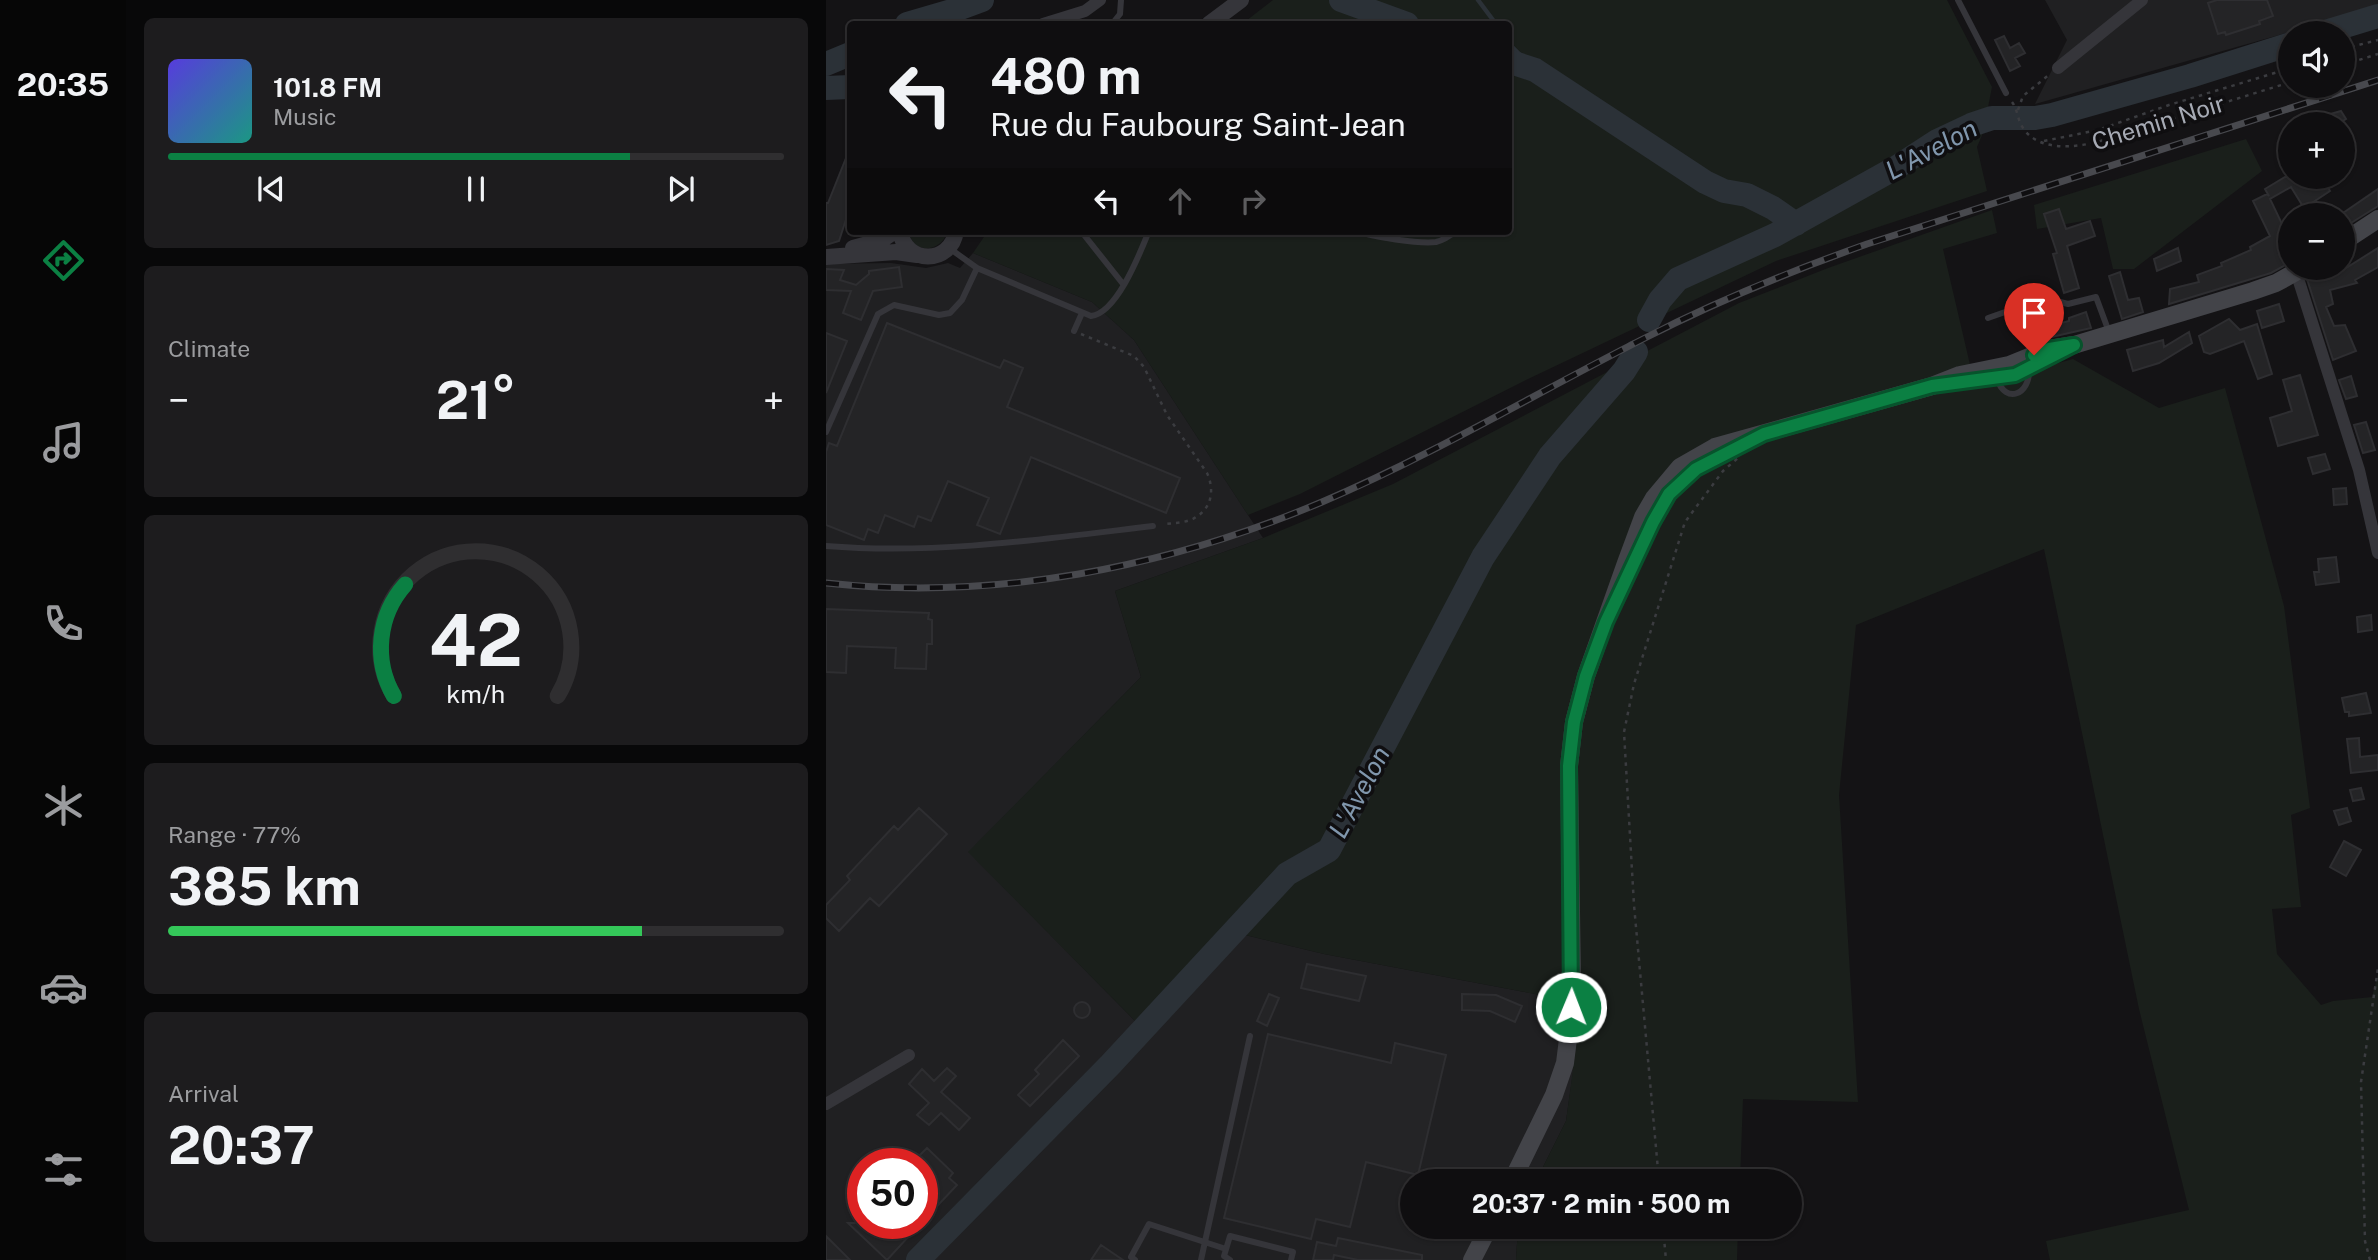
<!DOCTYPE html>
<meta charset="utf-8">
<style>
:root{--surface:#0f0e10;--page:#1d1c1e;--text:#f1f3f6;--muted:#9b9c9f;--line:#2f2e30;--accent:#0b8043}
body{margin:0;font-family:"Public Sans",sans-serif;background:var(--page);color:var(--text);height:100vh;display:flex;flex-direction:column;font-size:26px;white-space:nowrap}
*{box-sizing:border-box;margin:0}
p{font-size:23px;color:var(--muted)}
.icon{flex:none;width:38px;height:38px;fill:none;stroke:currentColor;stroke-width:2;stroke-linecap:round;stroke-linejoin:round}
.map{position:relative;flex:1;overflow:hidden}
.side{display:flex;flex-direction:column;gap:18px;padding:18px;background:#080809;width:700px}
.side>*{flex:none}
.hud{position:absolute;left:21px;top:21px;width:665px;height:214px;border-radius:7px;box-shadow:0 2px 5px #0004,0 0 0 2px var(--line);background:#0f0e10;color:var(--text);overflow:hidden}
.tools{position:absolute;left:1452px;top:21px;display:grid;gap:14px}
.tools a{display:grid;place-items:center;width:77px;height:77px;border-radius:50%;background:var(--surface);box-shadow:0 2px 5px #0004,0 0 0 2px var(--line);font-size:35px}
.speed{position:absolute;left:21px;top:1148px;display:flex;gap:14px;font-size:35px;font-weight:700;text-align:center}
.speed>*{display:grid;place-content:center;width:91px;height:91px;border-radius:50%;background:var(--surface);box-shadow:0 2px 5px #0004,0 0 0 2px var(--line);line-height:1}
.speed .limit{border:10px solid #d22;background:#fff;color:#111}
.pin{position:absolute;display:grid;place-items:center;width:60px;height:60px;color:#fff;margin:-72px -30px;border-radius:50% 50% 50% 0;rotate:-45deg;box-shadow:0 0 7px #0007}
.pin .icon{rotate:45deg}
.me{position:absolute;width:77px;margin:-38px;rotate:1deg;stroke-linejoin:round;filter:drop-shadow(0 0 5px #0008)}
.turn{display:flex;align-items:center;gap:24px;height:147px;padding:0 28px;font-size:32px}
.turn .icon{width:91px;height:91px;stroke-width:2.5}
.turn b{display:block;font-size:49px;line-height:60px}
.lanes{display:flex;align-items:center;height:66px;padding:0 28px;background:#0003;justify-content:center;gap:35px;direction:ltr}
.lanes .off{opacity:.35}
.big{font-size:52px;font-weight:700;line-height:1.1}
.side .tile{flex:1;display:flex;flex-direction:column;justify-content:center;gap:10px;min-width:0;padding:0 24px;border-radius:10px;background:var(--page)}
.side .dial{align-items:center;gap:0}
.dial svg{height:182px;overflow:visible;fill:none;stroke:var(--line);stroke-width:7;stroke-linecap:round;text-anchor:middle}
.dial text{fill:var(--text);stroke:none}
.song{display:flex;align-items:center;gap:21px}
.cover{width:84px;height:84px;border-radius:10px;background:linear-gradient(135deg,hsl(250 70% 55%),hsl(170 70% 35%))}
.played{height:7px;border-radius:4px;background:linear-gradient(90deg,var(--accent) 75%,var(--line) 75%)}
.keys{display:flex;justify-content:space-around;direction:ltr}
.heat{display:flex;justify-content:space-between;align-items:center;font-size:38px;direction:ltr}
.charge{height:10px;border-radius:5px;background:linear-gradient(90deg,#34c759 77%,var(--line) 0)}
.trip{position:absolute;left:574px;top:1169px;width:402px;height:70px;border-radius:35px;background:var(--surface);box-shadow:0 2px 5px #0004,0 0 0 2px var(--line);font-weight:700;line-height:70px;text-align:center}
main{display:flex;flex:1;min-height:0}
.dock{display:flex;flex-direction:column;width:126px;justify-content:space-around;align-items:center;background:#060606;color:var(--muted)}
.dock .icon{width:49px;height:49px}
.dock .on{color:var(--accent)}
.dock b{font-size:32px;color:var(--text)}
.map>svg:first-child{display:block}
</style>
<main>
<nav class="dock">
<b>20:35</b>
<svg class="icon on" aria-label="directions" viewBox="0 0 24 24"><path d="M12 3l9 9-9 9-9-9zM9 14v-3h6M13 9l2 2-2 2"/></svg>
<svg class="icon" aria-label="music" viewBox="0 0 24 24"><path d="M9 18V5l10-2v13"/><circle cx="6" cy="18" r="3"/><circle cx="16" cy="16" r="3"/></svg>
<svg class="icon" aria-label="phone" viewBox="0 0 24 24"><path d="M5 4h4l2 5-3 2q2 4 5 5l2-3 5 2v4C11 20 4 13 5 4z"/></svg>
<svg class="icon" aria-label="climate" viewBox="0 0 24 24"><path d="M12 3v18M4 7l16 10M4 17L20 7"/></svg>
<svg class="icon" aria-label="car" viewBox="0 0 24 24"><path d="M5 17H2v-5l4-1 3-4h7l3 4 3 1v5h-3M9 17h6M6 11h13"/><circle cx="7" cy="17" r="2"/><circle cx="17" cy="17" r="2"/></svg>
<svg class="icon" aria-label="filters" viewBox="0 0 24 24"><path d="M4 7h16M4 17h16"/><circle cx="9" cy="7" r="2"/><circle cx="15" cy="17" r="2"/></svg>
</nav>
<section class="side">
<div class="tile">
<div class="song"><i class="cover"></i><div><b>101.8 FM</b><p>Music</p></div></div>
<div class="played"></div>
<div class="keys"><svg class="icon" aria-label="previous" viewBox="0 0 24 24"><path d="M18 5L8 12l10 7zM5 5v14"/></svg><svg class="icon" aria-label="pause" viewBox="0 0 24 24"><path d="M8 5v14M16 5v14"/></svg><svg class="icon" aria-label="next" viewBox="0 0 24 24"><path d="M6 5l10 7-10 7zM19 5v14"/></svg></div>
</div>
<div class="tile"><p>Climate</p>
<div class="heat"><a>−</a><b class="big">21°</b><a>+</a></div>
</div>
<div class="tile dial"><svg viewBox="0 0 100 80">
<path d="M14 69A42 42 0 1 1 86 69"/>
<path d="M14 69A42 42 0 0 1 19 20" stroke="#0b8043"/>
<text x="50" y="56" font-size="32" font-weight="700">42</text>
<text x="50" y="72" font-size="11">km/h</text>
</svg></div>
<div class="tile"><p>Range · 77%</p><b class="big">385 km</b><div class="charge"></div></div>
<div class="tile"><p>Arrival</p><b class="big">20:37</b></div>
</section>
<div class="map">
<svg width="1552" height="1260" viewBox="0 0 1552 1260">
<rect width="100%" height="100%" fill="#141315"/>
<path fill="#202022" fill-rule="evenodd" d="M1219,0H1552V7L1209,104L1241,40Z
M147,253L266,302L308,340L437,538L289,591L315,677L143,852L313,1025L407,932L498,954L757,1003L740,1121L710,1181H586V1227H692L690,1260H0V264L65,263L100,268L122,263L134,268ZM37,1164H96V1223H37Z"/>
<path fill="#1a1f1b" d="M447,0H1121L1166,87L1157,133L1151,147L1161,191L950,261L700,380L474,494L422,515L308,340L266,302L147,253L162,231H682V24H416Z
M1420,139L1436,171L1308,269H1287L1275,218L1211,229L1208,205Z
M1166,210L1171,233L1117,249L1149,386L1247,359L1333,408L1399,388L1458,606L1484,808L1465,815L1475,907L1446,909L1451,954L1495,1005L1507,1001L1546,997L1552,974V1260H1224L1220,1241L1363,1210L1313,1009L1218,549L1030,625L1013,795L1032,1102L917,1099L914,1181H710L740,1121L756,1003L498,954L407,932L313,1025L142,852L315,677L289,591L437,538L567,484L913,303L1002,268Z
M82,231H122C115,253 87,255 82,231Z
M692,1227H912L911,1260H690Z"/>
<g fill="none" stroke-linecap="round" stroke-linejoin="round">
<path stroke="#2b3137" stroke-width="4.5" d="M652,0L670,24
M682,43L709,70"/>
<path stroke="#2b3137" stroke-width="24" d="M515,0L581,24
M81,24L129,10
M124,24L129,10L156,0
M1496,33L1552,16
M682,61L709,70L879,182L898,191L921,195L947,208L970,224
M0,64L24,54
M0,88L24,87
M823,320L834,300L852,279L949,235L1071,167L1111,141L1145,125L1166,118H1209L1226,115L1364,76L1465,44
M92,1260L284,1065L461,874L503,850L657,557L724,456L798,371L810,352"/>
</g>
<path fill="#242426" stroke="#2e2e31" stroke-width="2" d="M1391,0H1441L1447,16L1433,21L1434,24L1400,35L1399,32L1392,34L1382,3Z
M1178,36L1184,48L1193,43L1199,53L1189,58L1194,66L1184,71L1169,40Z
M1515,111L1520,119L1512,124H1480V121Z
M24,148V207L13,241L0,245V203H2Z
M1459,177H1483L1476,181L1480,187L1496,177L1504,191L1478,208L1465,187L1444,199L1456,224L1465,220V262L1445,273L1343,304L1344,289L1373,282L1371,275L1396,266L1395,263L1425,250L1424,247L1444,236L1427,201L1441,194L1443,196L1439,189Z
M1552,189V206L1517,228V213Z
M1233,209L1240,229L1264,221L1269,236L1241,246L1253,288L1238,293L1227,254L1231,253L1218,214Z
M1352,248L1355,261L1331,271L1328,259Z
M1552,248V267L1529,280L1531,283L1504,290L1507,304L1500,307L1508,326L1519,325L1530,351L1507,360L1481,279L1493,268H1520Z
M73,267L76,287L47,291L35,320L17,313L25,291L0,290V269L18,270L14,280L30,285L43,274V271Z
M1294,272L1302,300L1313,298L1317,312L1296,319L1283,276Z
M1453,304L1458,321L1436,328L1431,311Z
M1260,312L1265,328L1221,338L1205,344L1202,332L1243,321V318Z
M1403,319L1414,330L1431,324L1446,374L1432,379L1418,341L1384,354L1378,352L1373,336Z
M61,323L174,368L178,360L197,368L181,407L354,478L340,513L205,457L174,534L151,525L163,498L122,481L105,521L92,516L88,527L59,515L52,533L42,529L38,540L0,525V452L3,443L11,446Z
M1363,332L1366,343L1333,363L1307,371L1301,350L1337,340L1338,347Z
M0,333L21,341L0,393Z
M1474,375L1492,435L1452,446L1444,418L1466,411L1457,380Z
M1525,376L1531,396L1520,399L1513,380Z
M1540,422L1549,450L1537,453L1528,425Z
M1499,454L1504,469L1487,474L1482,458Z
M1520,488L1521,504L1508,505L1507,489Z
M1510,557L1513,582L1490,585L1488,572H1493L1492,559Z
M0,609L103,613L102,619L106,620V644H101L100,669L69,668L70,648L21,646L20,673L0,672Z
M1545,615L1546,630L1532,632L1531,617Z
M1540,693L1545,713L1523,716V712H1519L1516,698Z
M1533,738L1534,757L1552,755V770L1525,773L1521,739Z
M1535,788L1538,799L1527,801L1524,790Z
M93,808L121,834L53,906L44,898L13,931L0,918V905L24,880L21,876L68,826L72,830Z
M1521,808L1525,821L1513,825L1508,811Z
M1518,841L1535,850L1520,876L1504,867Z
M481,964L540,976L533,1001L475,988Z
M443,994L453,998L441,1026L431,1021Z
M636,994L670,995L696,1006L689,1022L664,1011L636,1010Z
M248 1010a8 8 0 1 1 16 0a8 8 0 1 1-16 0Z
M442,1034L565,1063L569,1043L620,1055L592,1175L540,1162L524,1227L490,1219L485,1239L398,1218Z
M237,1040L253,1056L204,1106L192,1095L213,1074L209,1070Z
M121,1068L130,1076L115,1092L144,1118L133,1130L115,1113L103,1125L91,1115L103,1103L83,1084L96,1069L108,1081Z
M101,1148L127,1173L123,1178L131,1185L96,1222V1164H85Z
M22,1223H95L61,1260Z
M0,1236L24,1260H0Z
M512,1238L596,1255V1260H532L508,1255L507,1260H487L491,1242L510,1246Z
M275,1245L297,1260H265Z"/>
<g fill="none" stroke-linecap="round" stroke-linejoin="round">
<path stroke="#3b3c40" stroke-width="2.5" stroke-dasharray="3.5 5" stroke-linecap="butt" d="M1517,49L1552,40
M1517,65L1552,54
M1186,102C1192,110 1191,119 1197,128C1212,151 1247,148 1271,142L1465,82
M1192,110L1197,96L1224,74
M1218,141L1272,130L1343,105L1465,68
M255,334L308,356L318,367L341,415L381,473C388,488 387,507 370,517C362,523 347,523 338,524
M833,1181L808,905L798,732L808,684L859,522L897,471L912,458
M837,1227L840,1260
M1544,1260L1539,1241L1535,1082L1552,968"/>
<path stroke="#35353a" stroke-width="6" d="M1132,0L1180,93
M286,24L294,14L295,0
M255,231L297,284
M530,231C546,237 593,244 610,242C618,240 624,236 630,231
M123,248L151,268L265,316C291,313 314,253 323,231
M1162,318L1219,298L1242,304L1270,297L1283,332
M248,331L256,313
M1176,370L1171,379C1180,405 1204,394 1203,370
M0,432L52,314L68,305L113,315L124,313L136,300L151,268
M0,546C110,555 218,539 327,526
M309,1260L305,1257L323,1224L400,1249
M375,1260L424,1036
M404,1260L398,1256L404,1236L467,1252L465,1260"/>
<path stroke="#35353a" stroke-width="12" d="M217,24L259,11L274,0
M1232,68L1316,0
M1470,272L1533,470L1552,553
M0,1104L83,1055"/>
<path stroke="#35353a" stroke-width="16" d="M383,24L415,0
M74,231C79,265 125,265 130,231
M27,248L56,240L69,231
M0,257L70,252L91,255"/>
<path stroke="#434449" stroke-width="18" d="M1517,242L1552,219
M686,1181L728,1095L739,1063L742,1039L746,983L743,766L748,722L760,676L800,563L817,517L828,498L854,467L889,447L1106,386L1134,375L1183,365L1223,349L1248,345L1427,291L1450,283L1477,268
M646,1260L663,1227"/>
<defs>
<path id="rail" d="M0,583C169,601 340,568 496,502C607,455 712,392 819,338C891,301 965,271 1041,244L1552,80"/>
</defs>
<use href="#rail" stroke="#48494e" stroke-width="7"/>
<use href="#rail" stroke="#0f0e10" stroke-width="4.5" stroke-dasharray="13" stroke-linecap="butt"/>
</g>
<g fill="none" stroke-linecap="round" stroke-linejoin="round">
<defs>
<path id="route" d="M745,1007L743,766L748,722L760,676L780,622L827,522L843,494L870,469L938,434L1106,386L1189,375L1248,345L1223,349L1208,355"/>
</defs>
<use href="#route" stroke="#07532c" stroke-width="18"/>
<use href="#route" stroke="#0b8043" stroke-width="12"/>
</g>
<g text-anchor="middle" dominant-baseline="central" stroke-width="7" stroke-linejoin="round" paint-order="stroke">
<g font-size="24" fill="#a6aab4" stroke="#0f0e10">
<text transform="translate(1332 122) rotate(-17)">Chemin Noir</text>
</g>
<g font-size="26" font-style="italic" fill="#8096ac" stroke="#0f0e10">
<text transform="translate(1105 149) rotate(-28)">L'Avelon</text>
<text transform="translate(533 792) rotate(-62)">L'Avelon</text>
</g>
</g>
</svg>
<div class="tools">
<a><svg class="icon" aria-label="sound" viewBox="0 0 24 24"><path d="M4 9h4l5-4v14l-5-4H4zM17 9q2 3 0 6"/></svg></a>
<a>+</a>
<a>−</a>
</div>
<div class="speed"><div class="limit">50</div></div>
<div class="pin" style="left:1208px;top:355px;background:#d93025"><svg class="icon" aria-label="arrive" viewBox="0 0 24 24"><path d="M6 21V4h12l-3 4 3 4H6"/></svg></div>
<svg class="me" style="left:745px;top:1007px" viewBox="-20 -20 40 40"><circle r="17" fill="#0b8043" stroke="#fff" stroke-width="3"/><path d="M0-11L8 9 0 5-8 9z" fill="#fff"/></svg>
<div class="trip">20:37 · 2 min · 500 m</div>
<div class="hud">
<div class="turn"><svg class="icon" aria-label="left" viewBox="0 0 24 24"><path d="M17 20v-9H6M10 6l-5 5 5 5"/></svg><div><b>480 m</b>Rue du Faubourg Saint-Jean</div></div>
<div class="lanes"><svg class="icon" aria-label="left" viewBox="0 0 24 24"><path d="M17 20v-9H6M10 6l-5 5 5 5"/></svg><svg class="icon off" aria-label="ahead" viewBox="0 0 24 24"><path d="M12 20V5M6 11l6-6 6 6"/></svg><svg class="icon off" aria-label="right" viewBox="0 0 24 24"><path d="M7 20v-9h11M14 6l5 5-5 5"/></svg></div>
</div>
</div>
</main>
